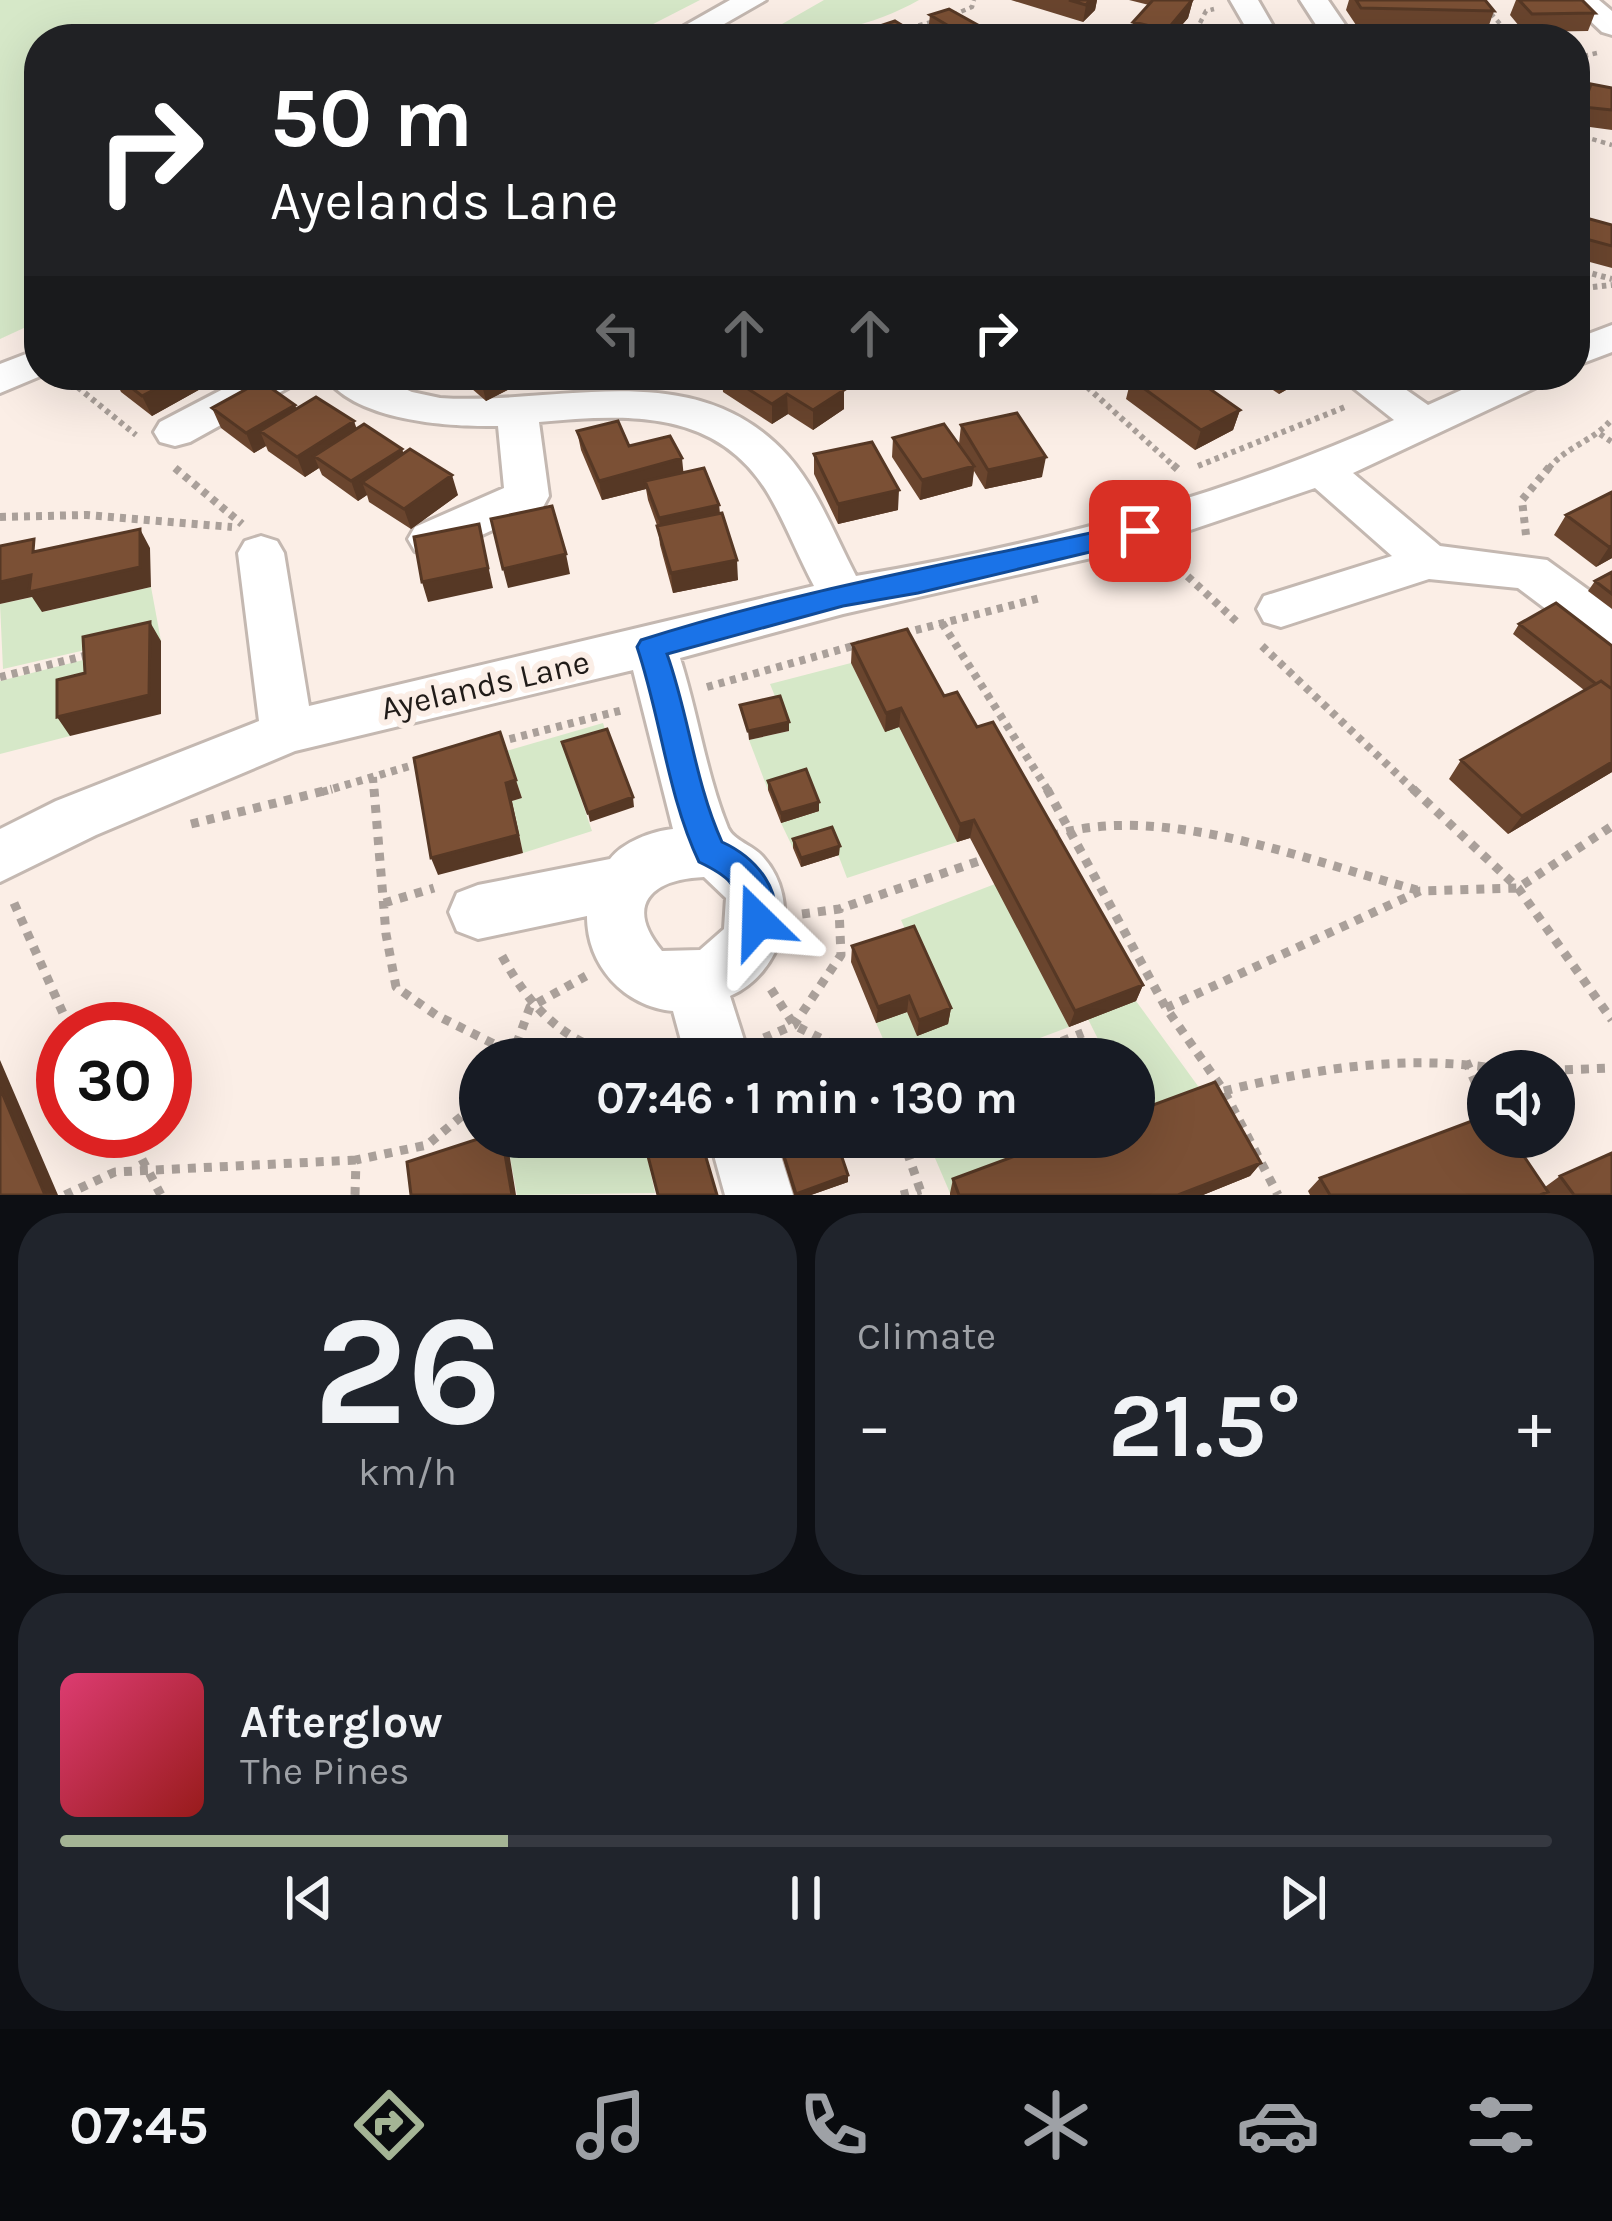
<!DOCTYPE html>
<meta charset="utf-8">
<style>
:root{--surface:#171b24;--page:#20242c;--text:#f1f3f6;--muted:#9ea1a6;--line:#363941;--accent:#a4b495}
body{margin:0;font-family:Karla,sans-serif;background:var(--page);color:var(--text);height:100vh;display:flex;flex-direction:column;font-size:45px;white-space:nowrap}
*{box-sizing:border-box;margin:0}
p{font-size:39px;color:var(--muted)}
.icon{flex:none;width:66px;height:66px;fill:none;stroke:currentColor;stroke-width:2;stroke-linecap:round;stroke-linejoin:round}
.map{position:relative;height:1195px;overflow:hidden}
.side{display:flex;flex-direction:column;gap:18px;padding:18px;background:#0d0f14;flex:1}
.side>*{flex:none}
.banner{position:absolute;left:24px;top:24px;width:1566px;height:366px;border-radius:48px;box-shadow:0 12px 48px #0002;background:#202124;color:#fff;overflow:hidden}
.fabs{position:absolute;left:1467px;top:1050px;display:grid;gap:24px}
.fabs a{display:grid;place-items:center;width:108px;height:108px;border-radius:50%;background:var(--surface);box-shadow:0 12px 48px #0002;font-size:60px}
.speed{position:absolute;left:36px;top:1002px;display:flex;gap:24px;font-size:60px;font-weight:700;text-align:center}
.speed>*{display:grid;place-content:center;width:156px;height:156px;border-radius:50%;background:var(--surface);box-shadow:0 12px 48px #0002;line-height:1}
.speed .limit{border:18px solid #d22;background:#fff;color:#111}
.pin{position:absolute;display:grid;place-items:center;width:102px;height:102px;color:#fff;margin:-51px;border-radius:24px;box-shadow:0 6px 18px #0006}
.me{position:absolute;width:132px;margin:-66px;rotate:338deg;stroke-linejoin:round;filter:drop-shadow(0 0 9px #0008)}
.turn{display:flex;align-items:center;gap:42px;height:252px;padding:0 48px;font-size:54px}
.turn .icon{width:156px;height:156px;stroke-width:2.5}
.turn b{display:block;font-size:84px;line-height:102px}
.lanes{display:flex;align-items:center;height:114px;padding:0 48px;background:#0003;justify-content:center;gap:60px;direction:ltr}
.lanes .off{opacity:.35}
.big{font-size:90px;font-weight:700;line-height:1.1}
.side .tile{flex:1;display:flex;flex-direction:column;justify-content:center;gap:18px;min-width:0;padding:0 42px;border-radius:48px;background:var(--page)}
.side .dial{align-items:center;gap:0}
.dial b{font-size:156px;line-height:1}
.song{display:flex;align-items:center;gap:36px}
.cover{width:144px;height:144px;border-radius:18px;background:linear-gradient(135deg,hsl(340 70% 55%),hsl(0 70% 35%))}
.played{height:12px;border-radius:6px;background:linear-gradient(90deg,var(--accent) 30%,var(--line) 30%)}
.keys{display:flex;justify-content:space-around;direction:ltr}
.heat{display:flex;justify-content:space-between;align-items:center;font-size:66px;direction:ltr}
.side .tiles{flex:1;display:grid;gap:18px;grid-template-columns:1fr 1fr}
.tile:last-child{grid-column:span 2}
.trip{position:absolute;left:459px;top:1038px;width:696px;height:120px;border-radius:60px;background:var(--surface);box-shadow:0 12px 48px #0002;font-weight:700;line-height:120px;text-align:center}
.menu{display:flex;height:192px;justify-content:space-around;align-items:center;background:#090b0e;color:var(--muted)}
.menu .icon{width:84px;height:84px}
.menu .current{color:var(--accent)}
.menu b{font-size:54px;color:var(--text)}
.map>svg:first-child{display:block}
</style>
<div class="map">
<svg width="1612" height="1195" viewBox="0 0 1612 1195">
<rect width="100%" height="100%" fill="#fbeee6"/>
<path fill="#d6e8c8" d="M0,0H700L624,39H39V321L0,339Z
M824,0H919C872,27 810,39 756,39Z
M151,587L161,641L71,699L70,736L0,754V681L95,657L94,648L3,669L0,604L43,595V612Z
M851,663L885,731L899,727L957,842L847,878L831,836L793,848L781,823L819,811L768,790L749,740L789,731L770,684Z
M603,723L608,739L565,752L592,831L523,853L512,801L522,798L506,751Z
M995,884L1069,1027L984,1059H892L876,1023L907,1012L911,943L901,920Z
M1136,1001L1206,1097L1134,1124V1059H1040L1098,1039L1088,1019Z
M530,1137H643L655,1193L517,1195L508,1146Z
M926,1137H1099L950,1193Z"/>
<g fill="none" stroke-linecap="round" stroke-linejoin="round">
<defs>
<path id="minor" d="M730,0H766L698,39H661Z
M1230,0H1258L1273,26L1295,39L1252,38Z
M1300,0H1328L1352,35L1349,39H1318L1322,34Z
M1568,0H1599L1612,11V35L1602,32Z
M1612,325V352L1575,366V339Z
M39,349V375H43L0,393V364Z
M250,375H301L295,384L190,442L175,446L160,442L154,432L160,422Z
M324,375H373L412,392L440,398C559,406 696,353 788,456C818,490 835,536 856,576C1041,545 1223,497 1394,420L1337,375H1385L1428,405L1495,375H1549L1543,384L1353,473L1440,546L1547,560L1612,607V652L1595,646L1518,588L1429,579L1281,627L1264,622L1257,609L1264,596L1392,556L1315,488L1140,547L843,614L680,658C698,714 706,774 728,828C734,841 753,845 763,857C803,902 783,972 730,996L750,1059H686L673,1011C624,1006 587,966 587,916L478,939L457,931L449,912L457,893L478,885L610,859C623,842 652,831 673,829L633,670L295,751L96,835L0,882V829L56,801L259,721L238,553L245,541L261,536L277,541L284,553L309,706L814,586C798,556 786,524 769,495C718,408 627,414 539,422L549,496L543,507L447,551L431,555L415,551L408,539L415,527L504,488L498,426C448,427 354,421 324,375ZM704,877L726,898L724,929L700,950L662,951C623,904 653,879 704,877Z
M709,1137H775L793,1195H725Z"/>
</defs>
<use href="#minor" stroke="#c4b8b1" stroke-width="6"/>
<path stroke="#aaa09a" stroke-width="4.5" stroke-dasharray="4.5 4.5" stroke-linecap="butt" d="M1479,0L1509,34
M953,15L972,7L974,0
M913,28L931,39
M901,30L939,20
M1374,34L1575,39
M1192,39L1206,11L1214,9
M1575,58L1597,53
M1575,134L1612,145"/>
<path stroke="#aaa09a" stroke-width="6" stroke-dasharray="4.5 4.5" stroke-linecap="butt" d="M1575,269L1612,279
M1575,289L1612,285
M1074,375L1176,468
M64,376L136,435
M1600,434L1612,442
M1198,466L1345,407
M1549,468C1567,446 1594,441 1612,419"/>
<path stroke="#aaa09a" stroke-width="8" stroke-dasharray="6 6" stroke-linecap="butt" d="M1173,465L1182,473
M175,468L242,524
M0,517L87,515L232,527
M1526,535L1522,500L1551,465
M1170,560L1238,623
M942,623L1049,792
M904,633L1040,598
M1262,646L1416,792
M0,677L88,655
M707,687L860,644
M498,742L623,710
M373,777L374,792
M322,792L420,763"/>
<path stroke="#aaa09a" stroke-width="9" stroke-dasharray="8 8" stroke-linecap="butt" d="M374,789L386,934L396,987L436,1015L514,1054
M1047,789L1166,1008L1224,1091L1278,1195
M1413,789L1518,888L1612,1020
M191,824L332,789
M1051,836C1161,801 1308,861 1417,890
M14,903L70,1029
M384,903L434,888
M802,914L839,909L982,860
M502,956C533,1012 565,1043 628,1059
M771,989L794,1025L862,1059
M1166,1008L1420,891L1518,888L1612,826
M764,1038L794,1025L841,955L839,909
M511,1059L530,1007L586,976
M1017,1059L1083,1033
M1466,1061L1488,1112
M1533,1071L1612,1068
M1224,1091C1321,1067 1413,1053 1512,1071
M127,1131L161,1195
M902,1137L922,1195
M65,1195L115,1172L356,1160
M355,1195L356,1160L427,1145L480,1101
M901,1195L921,1190"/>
<use href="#minor" fill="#fff" fill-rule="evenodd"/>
</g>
<path fill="#6a452e" d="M1011,0H1097L1095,10L1083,22Z
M1129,0H1193L1188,18L1173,35L1177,39H1130L1133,22L1149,5Z
M1349,0H1485L1494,11L1488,28L1356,25L1346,10Z
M1516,0H1582L1595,13L1588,31L1524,32L1510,15Z
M930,15L1003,39H940L928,32Z
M1591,84L1612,88V130L1575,125Z
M1575,215L1612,225V268L1575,258Z
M113,375H235L213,387L200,377L204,387L152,416L121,392Z
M456,375H528L529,379L486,401Z
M713,375H792L844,409L813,430L788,414L772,424L723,392L722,381Z
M1113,375H1190L1240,410L1233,430L1195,450L1126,399L1129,387Z
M1253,375H1302L1300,382L1279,394L1253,377Z
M212,408L297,409L357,429L402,449L403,454L458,495L411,529L369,502L367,495L358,501L322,475L319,468L305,477L268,451L266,446L254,453L221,428Z
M961,425L1042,477L985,489L974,471L972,486L920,500L892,457L893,438L959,444Z
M577,431L629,446L684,472L719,505L720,514L738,580L673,593L660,545L658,528L648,500L646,489L602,500L581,450Z
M814,454L898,510L838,524L814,474Z
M1612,492V558L1596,567L1554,535L1566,515Z
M1612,572V609L1588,591L1595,581Z
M1519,624L1612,646V772L1508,834L1449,779L1461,760L1584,690L1513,634Z
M852,644L944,696L977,727L1143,985L1136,1001L1069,1027L970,838L957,842L899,727L885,732L851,663Z
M768,781L819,811L781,823L768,790Z
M793,839L839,855L801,867L793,848Z
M852,946L951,1008L948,1024L917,1036L907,1012L876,1023L851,962Z
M776,1137H835L848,1175V1182L811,1195H794Z
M1261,1163L1250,1176L1203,1195H950V1193L953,1179Z
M1560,1176L1612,1195H1310L1308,1191L1320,1178L1545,1187Z"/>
<path fill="#563825" d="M1090,0H1097L1095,10L1083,22L1086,5Z
M1189,0H1193L1188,18L1170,39H1165L1167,30Z
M182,375H199L204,387L152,416L142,396Z
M208,375H235L213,387Z
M494,375H528L529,379L486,401L481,381Z
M1298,375H1302L1300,382L1279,394L1283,384Z
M844,390V409L813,430V410Z
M787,394L788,414L772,424V404Z
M295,405L303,424L260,431L266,446L254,453L246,433Z
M1240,410L1233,430L1195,450L1201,430Z
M354,421L361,441L314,456L319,468L305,477L297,457Z
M402,449L408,468L362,482L367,495L358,501L351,481Z
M1046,457L1042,477L985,489L988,470Z
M682,458L684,478L645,481L646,489L602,500L599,481Z
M974,466L972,486L920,500L922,480Z
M452,475L458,495L411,529L404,509Z
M899,490L898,510L838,524V504Z
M719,505L720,525L661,538L659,518Z
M479,524L493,588L428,602L422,582Z
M140,529L150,548L151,587L42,612L32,597L0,604V582Z
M1612,546V558L1596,567L1609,547Z
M566,554L570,574L508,588L503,569Z
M737,560L738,580L673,593L671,573Z
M150,622L161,641V714L70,736L57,717Z
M901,708L899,727L885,732L886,713Z
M789,722V731L749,740L748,731Z
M1612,762V772L1508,834L1522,816Z
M516,780L522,798L512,801L523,853L438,875L431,858L506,783Z
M633,797L634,807L590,822L588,813Z
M819,802V811L781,823V813Z
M974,820L970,838L957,842L960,824Z
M840,846L839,855L801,867V858Z
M1143,985L1136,1001L1069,1027L1075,1011Z
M909,996L907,1012L876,1023L878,1007Z
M951,1008L948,1024L917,1036L919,1020Z
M0,1060L58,1195H45L0,1088Z
M502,1137L508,1146L516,1195H512Z
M1261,1163L1250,1176L1203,1195H1178Z
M848,1175V1182L811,1195H796Z"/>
<path fill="#7b5035" stroke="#563825" stroke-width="3" d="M1069,0H1090L1086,5Z
M1153,0H1192L1167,30L1133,22Z
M1356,0H1485L1494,11L1361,8Z
M1519,0H1582L1595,13L1532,14Z
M949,9L1003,39H971L930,15Z
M895,21L918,35L906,39H841Z
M1146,29L1178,37L1176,39H1149L1140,37Z
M1397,33L1421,38L1394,39Z
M1263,35L1281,39H1259Z
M1591,84L1612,88V110L1583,107Z
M1575,215L1612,225V246L1575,236Z
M115,375H182L142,396Z
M473,375H494L481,381Z
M726,375H792L798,379L805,375H820L844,390L813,410L787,394L772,404Z
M1139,375H1190L1240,410L1201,430L1131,379Z
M1268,375H1298L1283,384Z
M261,381L295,405L246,433L212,408Z
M316,397L354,421L297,457L260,431Z
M1017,413L1046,457L988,470L961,425Z
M618,421L629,446L670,436L682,458L599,481L577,431Z
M364,424L402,449L351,481L314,456Z
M944,424L974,466L922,480L893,438Z
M872,442L899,490L838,504L814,454Z
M410,449L452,475L404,509L362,482Z
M704,468L719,505L659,518L645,481Z
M1612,492V546L1609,547L1566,515Z
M552,506L566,554L503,569L491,519Z
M722,513L737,560L671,573L657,526Z
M479,524L488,568L422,582L414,537Z
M140,529V567L29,592L31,575L0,582V546L34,539L33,552Z
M1612,572V594L1595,581Z
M1556,603L1612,646V689L1601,681L1596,684L1519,624Z
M150,622L149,695L57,717V680L85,673L83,637Z
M907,629L944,696L957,692L977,727L993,722L1143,985L1075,1011L974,820L960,824L901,708L886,713L852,644Z
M1601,681L1612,689V762L1522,816L1461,760Z
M780,696L789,722L748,731L740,705Z
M607,729L633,797L588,813L562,742Z
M500,732L516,780L506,783L518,835L431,858L414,758Z
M806,769L819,802L781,813L768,781Z
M832,827L840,846L801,858L793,839Z
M914,926L951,1008L919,1020L909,996L878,1007L852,946Z
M1215,1082L1261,1163L1178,1195H959L953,1179L1066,1137H1134V1112Z
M0,1088L45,1195H0Z
M1488,1115V1137H1511L1548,1192L1540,1195H1330L1320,1178Z
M484,1137H502L512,1195H411L407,1162Z
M643,1137H700L717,1195H658Z
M778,1137H835L848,1175L796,1194Z
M1612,1153V1195H1574L1560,1176Z"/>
<path fill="#1a73e8" stroke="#114b97" stroke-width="3" d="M1140,522L1149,525L1153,531L1149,538L918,593L843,606L667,654C689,715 695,783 722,842C755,857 788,893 770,931L758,936L747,931C729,892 749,886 699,862C667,794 661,718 637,647L641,640C803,588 974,560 1140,522Z"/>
<g text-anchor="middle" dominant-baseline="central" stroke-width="12" stroke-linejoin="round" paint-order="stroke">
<g font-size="33" fill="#201b18" stroke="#fbeee6">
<text transform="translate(485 685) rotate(-13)">Ayelands Lane</text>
</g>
</g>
</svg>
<div class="fabs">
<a><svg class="icon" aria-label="sound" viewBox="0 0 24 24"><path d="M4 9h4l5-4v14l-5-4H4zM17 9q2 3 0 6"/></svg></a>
</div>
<div class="speed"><div class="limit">30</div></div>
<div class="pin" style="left:1140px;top:531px;background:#d93025"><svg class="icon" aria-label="arrive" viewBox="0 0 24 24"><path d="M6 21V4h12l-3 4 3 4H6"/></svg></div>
<svg class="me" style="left:758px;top:921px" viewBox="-20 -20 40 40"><path d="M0-17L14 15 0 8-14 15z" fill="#1a73e8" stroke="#fff" stroke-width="4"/></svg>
<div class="trip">07:46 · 1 min · 130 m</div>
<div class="banner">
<div class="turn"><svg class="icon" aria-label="right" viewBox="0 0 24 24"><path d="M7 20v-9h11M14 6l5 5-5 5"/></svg><div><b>50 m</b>Ayelands Lane</div></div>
<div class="lanes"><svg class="icon off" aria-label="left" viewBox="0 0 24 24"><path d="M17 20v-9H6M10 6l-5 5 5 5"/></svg><svg class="icon off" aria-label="ahead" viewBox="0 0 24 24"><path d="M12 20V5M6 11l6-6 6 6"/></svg><svg class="icon off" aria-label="ahead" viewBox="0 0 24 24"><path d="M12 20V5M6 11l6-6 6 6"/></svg><svg class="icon" aria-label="right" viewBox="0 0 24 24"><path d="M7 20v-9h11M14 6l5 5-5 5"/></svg></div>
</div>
</div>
<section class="side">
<div class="tiles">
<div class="tile dial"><b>26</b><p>km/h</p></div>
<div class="tile"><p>Climate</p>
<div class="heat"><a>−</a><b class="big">21.5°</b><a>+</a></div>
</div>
<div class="tile">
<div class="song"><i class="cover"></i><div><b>Afterglow</b><p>The Pines</p></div></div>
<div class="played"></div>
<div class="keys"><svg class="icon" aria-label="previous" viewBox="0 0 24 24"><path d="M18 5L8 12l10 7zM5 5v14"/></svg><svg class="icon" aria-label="pause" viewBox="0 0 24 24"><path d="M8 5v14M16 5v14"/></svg><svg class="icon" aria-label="next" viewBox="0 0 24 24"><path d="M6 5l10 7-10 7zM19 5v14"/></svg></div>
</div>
</div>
</section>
<nav class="menu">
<b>07:45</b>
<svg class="icon current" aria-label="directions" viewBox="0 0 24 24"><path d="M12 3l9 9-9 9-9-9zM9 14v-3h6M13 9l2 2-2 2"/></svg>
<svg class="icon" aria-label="music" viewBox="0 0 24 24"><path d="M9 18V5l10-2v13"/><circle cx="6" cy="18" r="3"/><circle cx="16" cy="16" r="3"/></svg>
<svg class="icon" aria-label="phone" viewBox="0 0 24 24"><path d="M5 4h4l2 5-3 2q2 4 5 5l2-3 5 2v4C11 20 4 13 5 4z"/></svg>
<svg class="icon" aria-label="climate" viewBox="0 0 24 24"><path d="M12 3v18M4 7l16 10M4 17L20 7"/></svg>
<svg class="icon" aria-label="car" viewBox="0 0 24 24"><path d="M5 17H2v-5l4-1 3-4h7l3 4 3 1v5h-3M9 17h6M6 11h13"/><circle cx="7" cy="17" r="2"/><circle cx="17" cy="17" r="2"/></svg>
<svg class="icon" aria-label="filters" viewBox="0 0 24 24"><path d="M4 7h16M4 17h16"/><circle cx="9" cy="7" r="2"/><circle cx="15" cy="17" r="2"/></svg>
</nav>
